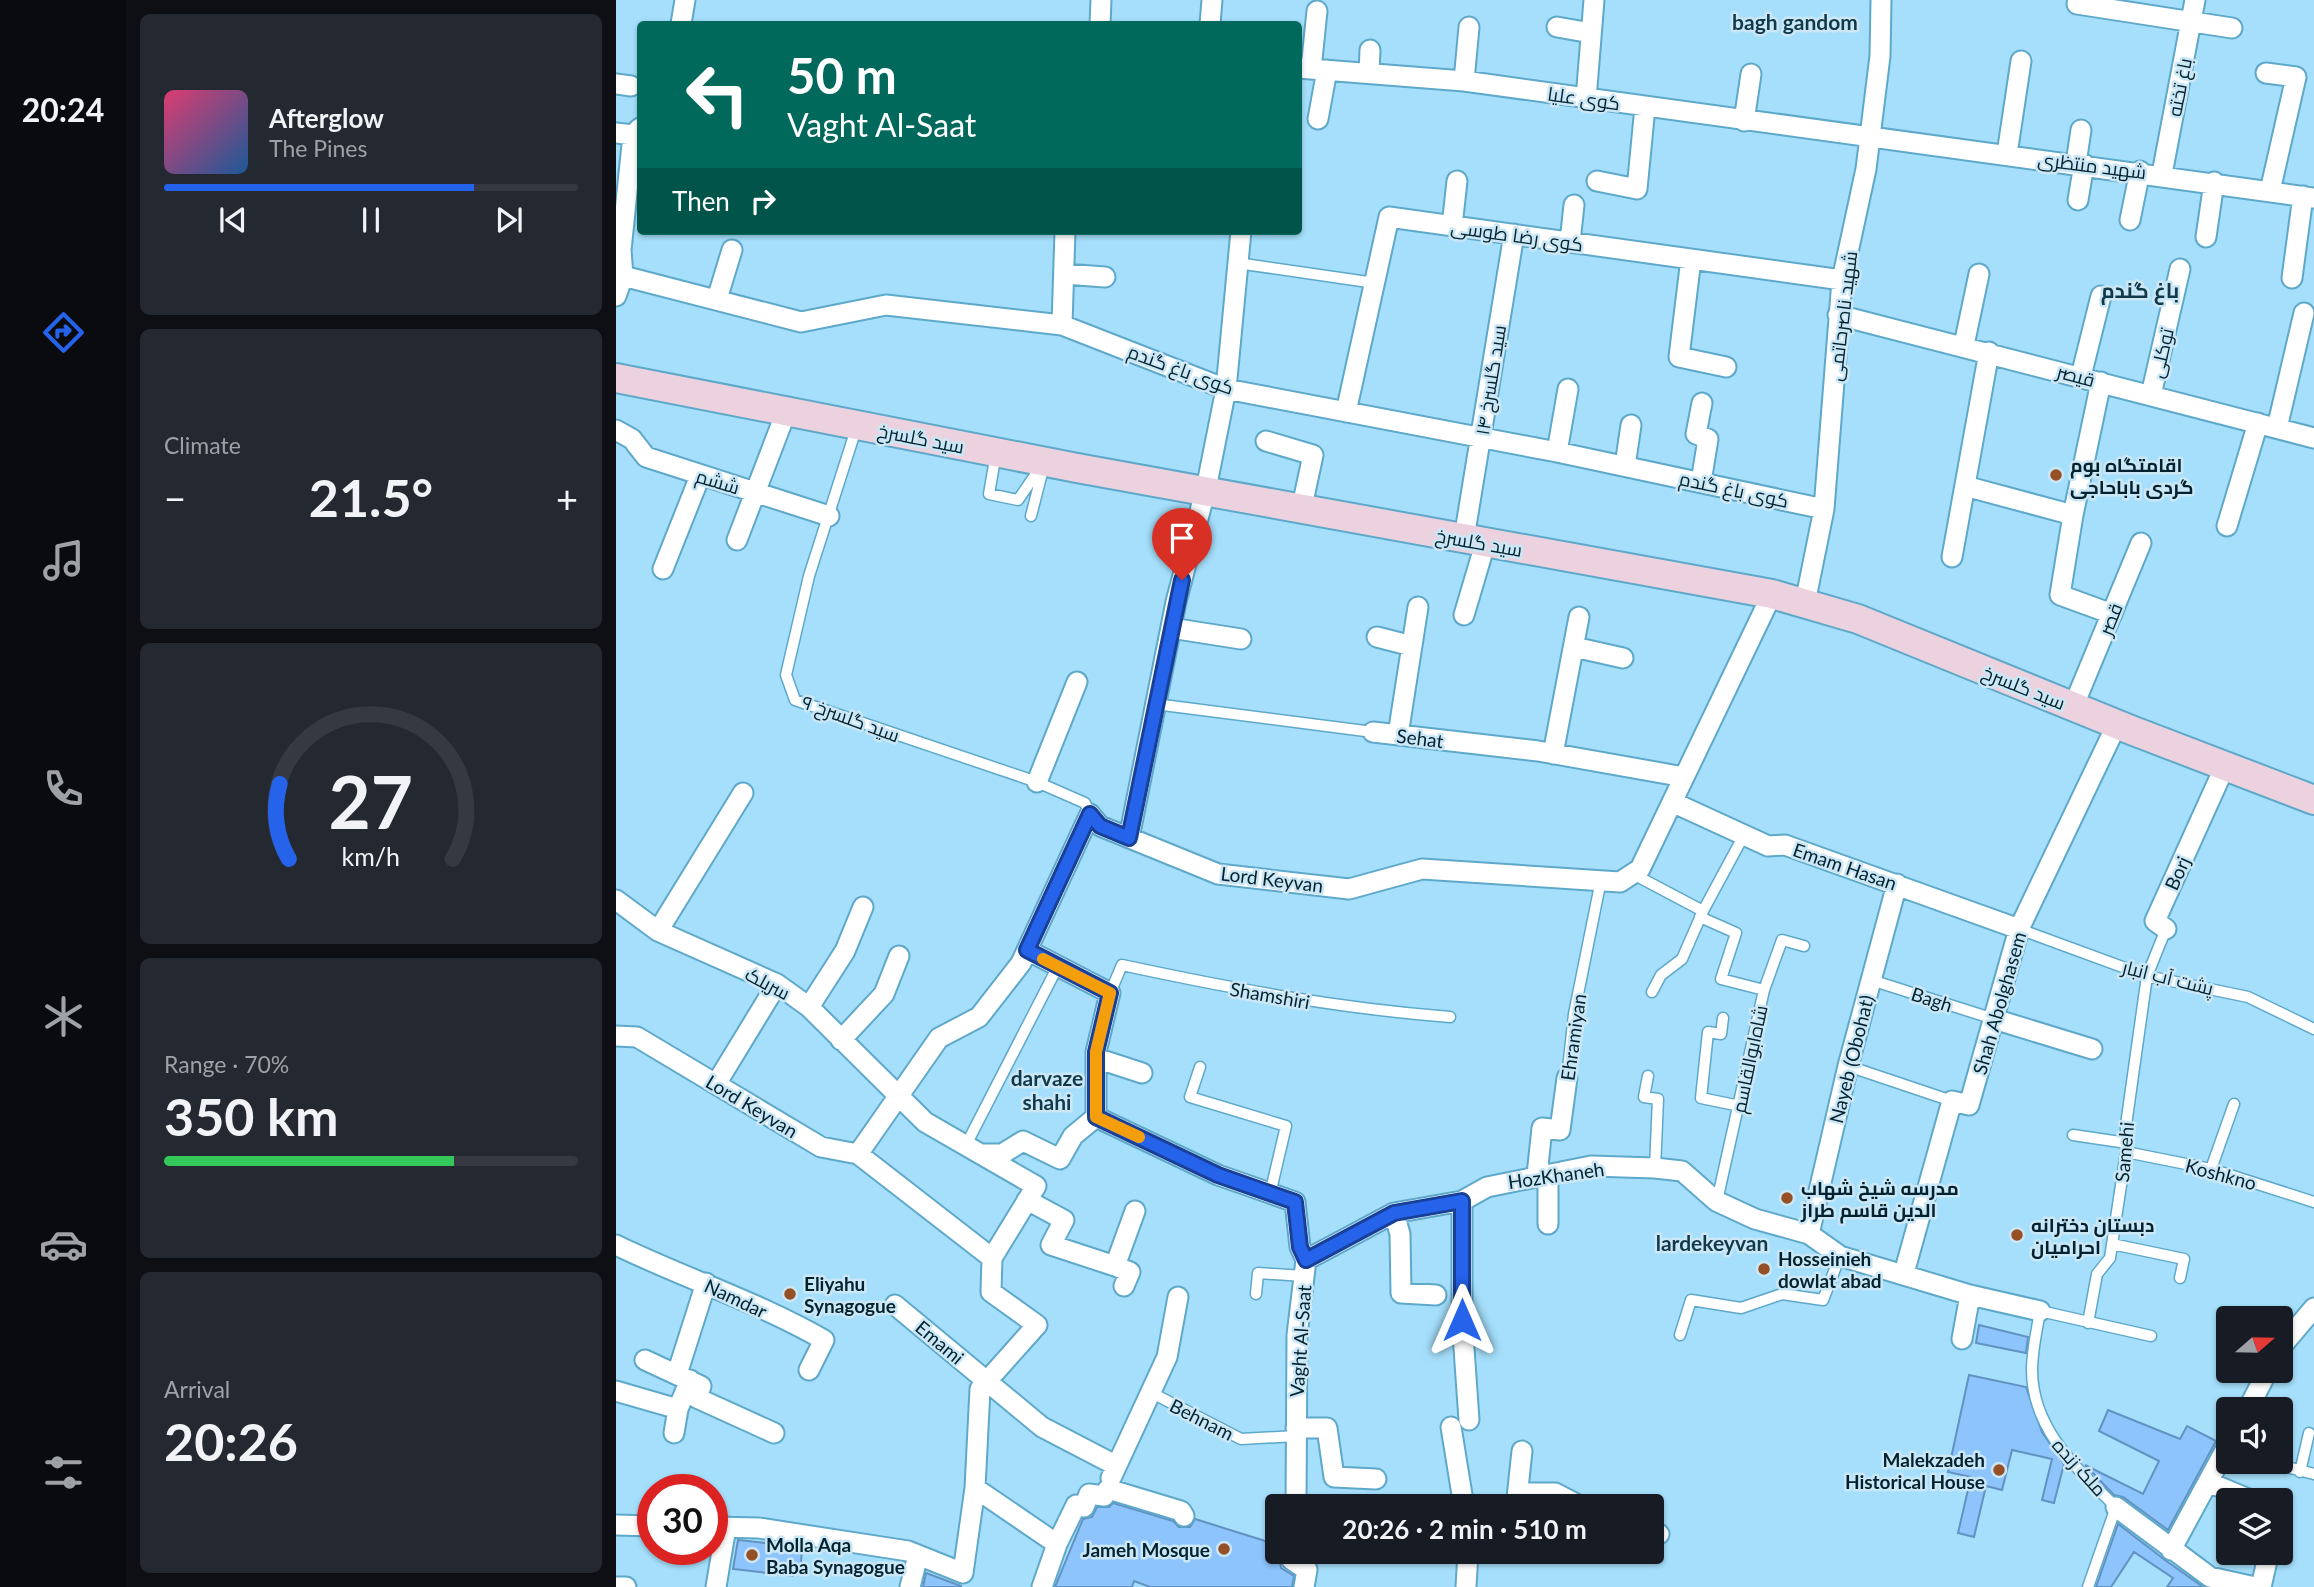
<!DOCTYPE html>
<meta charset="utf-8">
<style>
:root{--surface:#171b24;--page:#242831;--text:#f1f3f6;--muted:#9ea1a6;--line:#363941;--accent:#2563eb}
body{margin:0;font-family:Lato,Cairo,sans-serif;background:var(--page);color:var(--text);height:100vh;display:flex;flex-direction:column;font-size:26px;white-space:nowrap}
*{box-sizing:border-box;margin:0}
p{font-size:23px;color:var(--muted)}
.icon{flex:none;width:38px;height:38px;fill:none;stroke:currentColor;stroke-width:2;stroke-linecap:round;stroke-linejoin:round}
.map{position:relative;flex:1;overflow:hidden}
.drawer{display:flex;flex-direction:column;gap:14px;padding:14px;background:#0d0f14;width:490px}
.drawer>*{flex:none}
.top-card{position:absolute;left:21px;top:21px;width:665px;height:214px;border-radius:7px;box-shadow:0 2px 5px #0004;background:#00695c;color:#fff;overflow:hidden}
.needle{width:46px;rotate:70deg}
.buttons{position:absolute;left:1600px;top:1306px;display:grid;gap:14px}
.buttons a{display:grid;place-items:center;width:77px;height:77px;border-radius:7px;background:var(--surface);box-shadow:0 2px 5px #0004;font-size:35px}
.speed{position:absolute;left:21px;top:1474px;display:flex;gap:14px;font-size:35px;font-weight:700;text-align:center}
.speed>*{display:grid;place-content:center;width:91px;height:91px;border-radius:50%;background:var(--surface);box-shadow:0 2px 5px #0004;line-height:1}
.speed .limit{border:10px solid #d22;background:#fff;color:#111}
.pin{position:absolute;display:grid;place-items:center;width:60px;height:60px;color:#fff;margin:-72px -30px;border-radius:50% 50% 50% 0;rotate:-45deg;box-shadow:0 0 7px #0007}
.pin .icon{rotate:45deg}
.me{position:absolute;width:77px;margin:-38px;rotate:0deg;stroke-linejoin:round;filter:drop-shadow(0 0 5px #0008)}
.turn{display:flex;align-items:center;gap:24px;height:147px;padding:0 35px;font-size:32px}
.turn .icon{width:91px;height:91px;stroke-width:2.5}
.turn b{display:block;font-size:49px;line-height:60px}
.then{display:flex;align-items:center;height:66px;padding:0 35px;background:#0003;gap:14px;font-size:26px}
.big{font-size:52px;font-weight:700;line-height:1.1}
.drawer .card{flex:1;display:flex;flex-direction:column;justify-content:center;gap:10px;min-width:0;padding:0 24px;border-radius:10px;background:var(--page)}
.drawer .dial{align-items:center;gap:0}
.dial svg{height:182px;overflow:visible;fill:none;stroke:var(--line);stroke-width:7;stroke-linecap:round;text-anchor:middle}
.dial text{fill:var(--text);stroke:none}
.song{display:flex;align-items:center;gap:21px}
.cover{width:84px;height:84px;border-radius:10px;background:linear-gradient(135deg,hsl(340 70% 55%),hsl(210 70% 35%))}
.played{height:7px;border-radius:4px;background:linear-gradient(90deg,var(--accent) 75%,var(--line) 75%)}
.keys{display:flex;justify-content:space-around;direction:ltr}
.heat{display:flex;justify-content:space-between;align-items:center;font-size:38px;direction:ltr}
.charge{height:10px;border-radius:5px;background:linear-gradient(90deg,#34c759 70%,var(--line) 0)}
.trip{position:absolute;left:649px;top:1494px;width:399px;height:70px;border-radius:7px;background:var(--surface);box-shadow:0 2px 5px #0004;font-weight:700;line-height:70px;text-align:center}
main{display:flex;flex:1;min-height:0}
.tabs{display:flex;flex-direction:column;width:126px;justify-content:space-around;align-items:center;background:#090b0e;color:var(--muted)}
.tabs .icon{width:49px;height:49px}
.tabs .active{color:var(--accent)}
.tabs b{font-size:32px;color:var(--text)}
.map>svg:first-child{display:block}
</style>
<main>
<nav class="tabs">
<b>20:24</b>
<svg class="icon active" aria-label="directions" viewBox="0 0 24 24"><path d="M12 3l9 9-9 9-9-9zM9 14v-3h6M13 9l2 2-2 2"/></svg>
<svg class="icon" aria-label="music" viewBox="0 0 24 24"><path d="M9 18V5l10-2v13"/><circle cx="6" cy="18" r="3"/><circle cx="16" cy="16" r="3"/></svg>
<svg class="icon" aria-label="phone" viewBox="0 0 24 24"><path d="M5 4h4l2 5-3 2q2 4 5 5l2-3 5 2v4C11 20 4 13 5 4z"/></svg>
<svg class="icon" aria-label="climate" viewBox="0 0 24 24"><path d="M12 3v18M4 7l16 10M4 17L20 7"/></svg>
<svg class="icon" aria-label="car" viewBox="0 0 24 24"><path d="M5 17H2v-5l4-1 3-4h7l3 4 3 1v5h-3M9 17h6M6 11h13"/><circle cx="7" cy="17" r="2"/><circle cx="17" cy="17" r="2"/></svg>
<svg class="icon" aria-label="filters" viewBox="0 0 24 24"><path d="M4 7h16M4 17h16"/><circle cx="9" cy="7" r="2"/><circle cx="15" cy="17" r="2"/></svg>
</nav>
<section class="drawer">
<div class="card">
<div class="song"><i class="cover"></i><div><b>Afterglow</b><p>The Pines</p></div></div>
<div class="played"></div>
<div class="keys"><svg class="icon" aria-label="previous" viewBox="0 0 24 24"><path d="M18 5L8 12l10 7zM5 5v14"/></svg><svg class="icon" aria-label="pause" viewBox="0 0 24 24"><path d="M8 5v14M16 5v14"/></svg><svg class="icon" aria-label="next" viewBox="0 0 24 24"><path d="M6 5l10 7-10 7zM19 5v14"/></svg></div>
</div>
<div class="card"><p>Climate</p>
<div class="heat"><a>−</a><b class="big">21.5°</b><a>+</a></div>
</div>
<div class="card dial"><svg viewBox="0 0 100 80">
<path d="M14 69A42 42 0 1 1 86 69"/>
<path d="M14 69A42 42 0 0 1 10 36" stroke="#2563eb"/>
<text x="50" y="56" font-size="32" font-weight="700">27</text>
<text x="50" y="72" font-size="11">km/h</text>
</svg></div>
<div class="card"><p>Range · 70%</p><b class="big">350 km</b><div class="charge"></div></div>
<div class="card"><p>Arrival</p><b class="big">20:26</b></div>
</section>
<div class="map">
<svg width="1698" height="1587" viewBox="0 0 1698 1587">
<rect width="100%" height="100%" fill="#a5dffb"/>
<path fill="#8dc4fc" stroke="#6292c2" stroke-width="2" d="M1363,1325L1412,1337L1410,1353L1360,1343Z
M1353,1375L1410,1387L1426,1432L1448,1464L1438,1503L1426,1500L1436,1459L1396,1450L1386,1490L1370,1486L1358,1537L1342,1533L1355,1477L1332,1472Z
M1492,1410L1564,1439L1571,1426L1600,1441L1552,1530L1507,1497L1498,1495L1469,1465L1527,1494L1543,1461L1483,1431Z
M497,1503L557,1521L563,1527H574L579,1519L662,1545L665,1568L678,1576L676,1587H534L518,1581L516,1587H439L467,1519L476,1517L481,1507H493Z
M1502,1524L1549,1560L1587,1587H1551L1557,1578L1518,1552L1495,1587H1480Z
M122,1540L186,1547L185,1564L177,1563V1576L117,1569Z
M310,1573L345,1586V1587H307Z"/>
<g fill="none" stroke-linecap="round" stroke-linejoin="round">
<defs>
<path id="lane" d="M621,263L759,283
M241,426L193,576L170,675L179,700L421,782L469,803L474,814
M380,453L373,494L402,500L426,465
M415,516L427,469
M539,704L757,732
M1017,874L1087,911
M1084,917L1120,933L1105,979L1148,990
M1403,929L1531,976L1632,997L1698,1029
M1255,980L1378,1019
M1036,992L1045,975L1066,959L1087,911L1128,835
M494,993L506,965C618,989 720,1008 834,1017
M1107,1018L1105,1034L1092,1032L1085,1098L1124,1106
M1232,1066L1336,1101
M584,1067L574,1097L670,1126L654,1194
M1032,1076L1028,1097L1042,1099L1039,1168
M951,1078L958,1014L985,880
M1457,1135L1511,1143
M350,1145L442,966
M1510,1152L1595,1169L1698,1202
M1595,1169L1618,1104
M1101,1201L1148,990L1166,940L1188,946
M1496,1244L1568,1259L1564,1278
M640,1294L642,1273L688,1276
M1472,1323L1481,1274L1494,1258L1510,1152V1125L1531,976L1550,929
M1064,1335L1075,1300L1125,1308L1166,1294L1207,1300L1224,1256
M536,1393L625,1439L680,1436
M1648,1461L1698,1474
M1684,1472L1693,1433
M1472,1587L1500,1507C1461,1469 1416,1429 1416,1370C1416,1350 1421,1330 1424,1311L1535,1336"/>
<path id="street" d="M1462,0L1461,4L1616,28
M65,24L69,0
M484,24L485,0
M594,24L596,0
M941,27L975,33
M682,68L848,81L1698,198
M695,69L701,11
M753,73L754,50
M1650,73L1680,77L1654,191
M848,81L853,27
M0,84L15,86
M970,99L978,0
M702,119L711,70
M1128,121L1135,74
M0,133L17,135
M1391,154L1405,61
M1460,163L1465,130
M1546,174L1579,0
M981,181L1021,189L1029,107
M1462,200L1468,164
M1514,220L1524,171
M836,226L841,181
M1590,237L1598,182
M954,242L958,205
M1075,259L1063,357L1110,367
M448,274L489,277
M7,276L185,322L270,305L446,325L610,389L941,452L1208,509
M1676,278L1687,196
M0,296L7,276L5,250L17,135L24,128
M101,299L116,250
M1222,315L1698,438
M446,325L449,231
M1348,345L1363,274
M1465,376L1485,296
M1485,382L1457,515L1444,595L1496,614
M1535,395L1564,269
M730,412L773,217L1226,280
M1661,428L1688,313
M0,430L16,439L30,457L213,516
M650,441L697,455L688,497
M941,452L952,389
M1009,466L1015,425
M592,479L610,389L625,231
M1085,482L1092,439L1080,434L1086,403
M1349,486L1457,515
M850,526L898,234
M1611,526L1642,423
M121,540L170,412
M1336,557L1373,352
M47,569L84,476
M1189,603L1208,509L1226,280L1250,169L1264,56L1265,0
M848,615L869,544
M555,628L625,639
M761,637L796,646
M958,647L1007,658
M1462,695L1525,543
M757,732L922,751L1068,777
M782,735L802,607
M937,754L963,617
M421,782L461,682
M1056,802L1152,846L1169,845L1403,929
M513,838L560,602L589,492
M0,900L42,931L161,984L193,1007L309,1122L420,1186L376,1258
M1550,929L1539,921L1609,766
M42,931L127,793
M411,950L494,993L480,1052V1117
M193,1007L229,951L247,907
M1378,1019L1476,1049
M0,1036L21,1037L205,1147L242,1154L376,1258L375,1292L421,1325L364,1389L359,1488L347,1573L292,1551L143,1528L96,1527
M225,1040L268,994L283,956
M480,1058L526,1073
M100,1084L161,984
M480,1117L602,1175L679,1202L684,1247L690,1260
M242,1154L323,1038L363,1017L405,963L474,814L484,826L602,874L733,889L806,869L1004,882L1024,869L1156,594
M366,1154H386L407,1141L444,1159L457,1136L480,1117
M921,1175L926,1128L944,1130L951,1078
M411,1200L448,1220L435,1245L499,1266L519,1211
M846,1201V1320L853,1420
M778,1213L784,1234L785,1293L820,1295
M932,1224V1174
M1193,1234L1232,1066L1281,884
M0,1245C68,1278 142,1302 208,1340L193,1370
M499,1266L514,1272L508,1286
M1288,1273L1336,1101L1353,1105L1403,929L1501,724
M279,1305L426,1427L499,1465
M1346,1339L1354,1295
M1664,1348L1698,1308
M29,1360L85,1386L81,1398L158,1433
M61,1374L90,1283
M0,1391L62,1409
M1632,1409L1652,1370
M835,1427L848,1507
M680,1428H711L718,1477L760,1479
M58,1433L62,1409L74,1380
M495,1478L551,1357L562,1297
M1592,1482L1635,1500
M359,1488L441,1544L460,1505L468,1507L473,1494L488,1496L492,1489L565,1511L568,1516
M902,1493H939L966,1507
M680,1507L681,1335L690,1260L778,1213L846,1201L871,1187L975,1166L1039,1168L1066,1171L1100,1201L1139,1219L1193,1234L1224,1256L1354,1295L1424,1311
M900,1507L906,1451
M1500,1507L1594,1577L1639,1587
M0,1525L37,1526
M1036,1531L1043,1534
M1555,1550L1612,1445
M676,1552V1560L691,1570L688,1587
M0,1587H10
M100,1587L110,1527
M294,1587L302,1555
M426,1587L441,1544
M850,1587L852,1552
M1645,1587L1653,1552"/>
<path id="secondary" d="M0,378L461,468L1156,594L1242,619L1515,730L1698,800"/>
</defs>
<use href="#lane" stroke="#5ea8ca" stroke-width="13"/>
<use href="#street" stroke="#5ea8ca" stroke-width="23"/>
<use href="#secondary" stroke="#5ea8ca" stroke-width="32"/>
<use href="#lane" stroke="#fff" stroke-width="10"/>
<use href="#street" stroke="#fff" stroke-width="19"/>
<use href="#secondary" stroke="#ebd2de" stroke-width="28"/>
</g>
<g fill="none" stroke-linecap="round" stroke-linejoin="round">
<defs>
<path id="route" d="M566,580L513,838L484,826L474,814L411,950L494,993L480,1052V1117L602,1175L679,1202L684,1247L690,1260L778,1213L846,1201V1320"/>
</defs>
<use href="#route" stroke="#184099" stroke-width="18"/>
<use href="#route" stroke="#2563eb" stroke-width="12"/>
<path stroke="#f59e0b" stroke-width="12" d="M427,959L494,993L480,1052V1117L523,1137"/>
</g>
<g fill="#955025" stroke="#cbe7f6" stroke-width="2.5">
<circle cx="1440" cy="475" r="7"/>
<circle cx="1171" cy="1198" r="7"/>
<circle cx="1401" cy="1235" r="7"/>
<circle cx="1148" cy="1269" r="7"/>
<circle cx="174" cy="1294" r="7"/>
<circle cx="1383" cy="1470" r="7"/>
<circle cx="608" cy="1549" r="7"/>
<circle cx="136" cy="1555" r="7"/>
</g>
<g text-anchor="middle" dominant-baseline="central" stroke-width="5" stroke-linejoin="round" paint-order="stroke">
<g font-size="19" fill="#02222f" stroke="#cbe7f6">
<text transform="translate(1563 87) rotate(-79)">باغ تخته</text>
<text transform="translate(968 98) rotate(8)">کوی علیا</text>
<text transform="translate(1476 165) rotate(7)">شهید منتظری</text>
<text transform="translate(901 235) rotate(8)">کوی رضا طوسی</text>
<text transform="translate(1226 316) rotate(-83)">شهید ناصرحاتمی</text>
<text transform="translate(1545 353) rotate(-77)">توکلی</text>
<text transform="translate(565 369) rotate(20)">کوی باغ گندم</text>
<text transform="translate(1460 375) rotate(15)">قیصر</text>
<text transform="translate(874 380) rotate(-81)">سید گلسرخ ۱۴</text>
<text transform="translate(305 438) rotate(11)">سید گلسرخ</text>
<text transform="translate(102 481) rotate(17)">ششم</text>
<text transform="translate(1118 489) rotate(12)">کوی باغ گندم</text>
<text transform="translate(863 542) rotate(10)">سید گلسرخ</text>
<text transform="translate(1494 619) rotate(-68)">قصر</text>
<text transform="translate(1408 687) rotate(22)">سید گلسرخ</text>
<text transform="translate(235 718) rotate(20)">سید گلسرخ ۹</text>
<text transform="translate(804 738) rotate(7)">Sehat</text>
<text transform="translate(1229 866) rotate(19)">Emam Hasan</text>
<text transform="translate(1561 873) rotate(-66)">Borj</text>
<text transform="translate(656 879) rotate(7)">Lord Keyvan</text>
<text transform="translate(1552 977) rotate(14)">پشت آب انبار</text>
<text transform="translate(152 983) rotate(28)">سریلک</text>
<text transform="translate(654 995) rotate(10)">Shamshiri</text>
<text transform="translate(1316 999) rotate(18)">Bagh</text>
<text transform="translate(1383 1003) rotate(-74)">Shah Abolghasem</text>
<text transform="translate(957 1037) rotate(-82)">Ehramiyan</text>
<text transform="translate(1133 1059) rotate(-78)">شاه‌ابوالقاسم</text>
<text transform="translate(1235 1059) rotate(-76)">Nayeb (Obohat)</text>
<text transform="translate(136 1106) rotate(31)">Lord Keyvan</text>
<text transform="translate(1508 1152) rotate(-85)">Samehi</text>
<text transform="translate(1605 1174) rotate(15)">Koshkno</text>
<text transform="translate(940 1175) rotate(-8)">HozKhaneh</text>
<text transform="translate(120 1298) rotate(25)">Namdar</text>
<text transform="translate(684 1341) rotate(-86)">Vaght Al-Saat</text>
<text transform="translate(324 1342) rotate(40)">Emami</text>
<text transform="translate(586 1419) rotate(27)">Behnam</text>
<text transform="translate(1464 1467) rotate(48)">ملک زنده</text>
</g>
<g font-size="19" font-weight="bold" fill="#02222f" stroke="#cbe7f6" text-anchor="start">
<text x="1454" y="464">اقامتگاه بوم<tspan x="1454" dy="22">گردی باباحاجی</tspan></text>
<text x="1185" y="1187">مدرسه شیخ شهاب<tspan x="1185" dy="22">الدین قاسم طراز</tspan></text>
<text x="1415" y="1224">دبستان دخترانه<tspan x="1415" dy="22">احرامیان</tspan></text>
<text x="1162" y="1258">Hosseinieh<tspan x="1162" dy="22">dowlat abad</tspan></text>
<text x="188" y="1283">Eliyahu<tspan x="188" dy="22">Synagogue</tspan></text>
<text x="1369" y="1459" text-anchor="end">Malekzadeh<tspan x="1369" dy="22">Historical House</tspan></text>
<text x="150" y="1544">Molla Aqa<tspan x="150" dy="22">Baba Synagogue</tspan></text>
<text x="594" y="1549" text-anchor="end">Jameh Mosque</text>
</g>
<g font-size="21" font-weight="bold" fill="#10394a" stroke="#cbe7f6">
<text x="1179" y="21">bagh gandom</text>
<text x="1524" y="289">باغ گندم</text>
<text x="431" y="1077">darvaze<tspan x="431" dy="24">shahi</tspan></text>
<text x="1096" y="1242">lardekeyvan</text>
</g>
</g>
</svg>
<div class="buttons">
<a><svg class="needle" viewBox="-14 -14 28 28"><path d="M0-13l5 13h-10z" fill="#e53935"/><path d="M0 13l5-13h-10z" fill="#9ea1a6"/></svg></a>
<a><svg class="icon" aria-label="sound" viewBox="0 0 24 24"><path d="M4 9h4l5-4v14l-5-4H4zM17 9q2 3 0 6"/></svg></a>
<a><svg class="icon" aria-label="layers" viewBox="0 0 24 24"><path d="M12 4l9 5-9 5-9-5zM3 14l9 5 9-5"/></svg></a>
</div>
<div class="speed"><div class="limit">30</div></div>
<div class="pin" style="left:566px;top:580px;background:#d93025"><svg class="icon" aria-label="arrive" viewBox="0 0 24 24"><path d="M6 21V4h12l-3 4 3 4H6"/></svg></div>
<svg class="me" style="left:846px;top:1320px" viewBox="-20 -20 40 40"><path d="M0-17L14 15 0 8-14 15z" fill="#2563eb" stroke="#fff" stroke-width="4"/></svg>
<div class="trip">20:26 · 2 min · 510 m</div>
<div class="top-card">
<div class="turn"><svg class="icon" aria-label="left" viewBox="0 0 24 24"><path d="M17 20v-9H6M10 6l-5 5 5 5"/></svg><div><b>50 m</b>Vaght Al-Saat</div></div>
<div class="then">Then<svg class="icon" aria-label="right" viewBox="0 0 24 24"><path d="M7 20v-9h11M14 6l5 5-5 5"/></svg></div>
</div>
</div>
</main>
